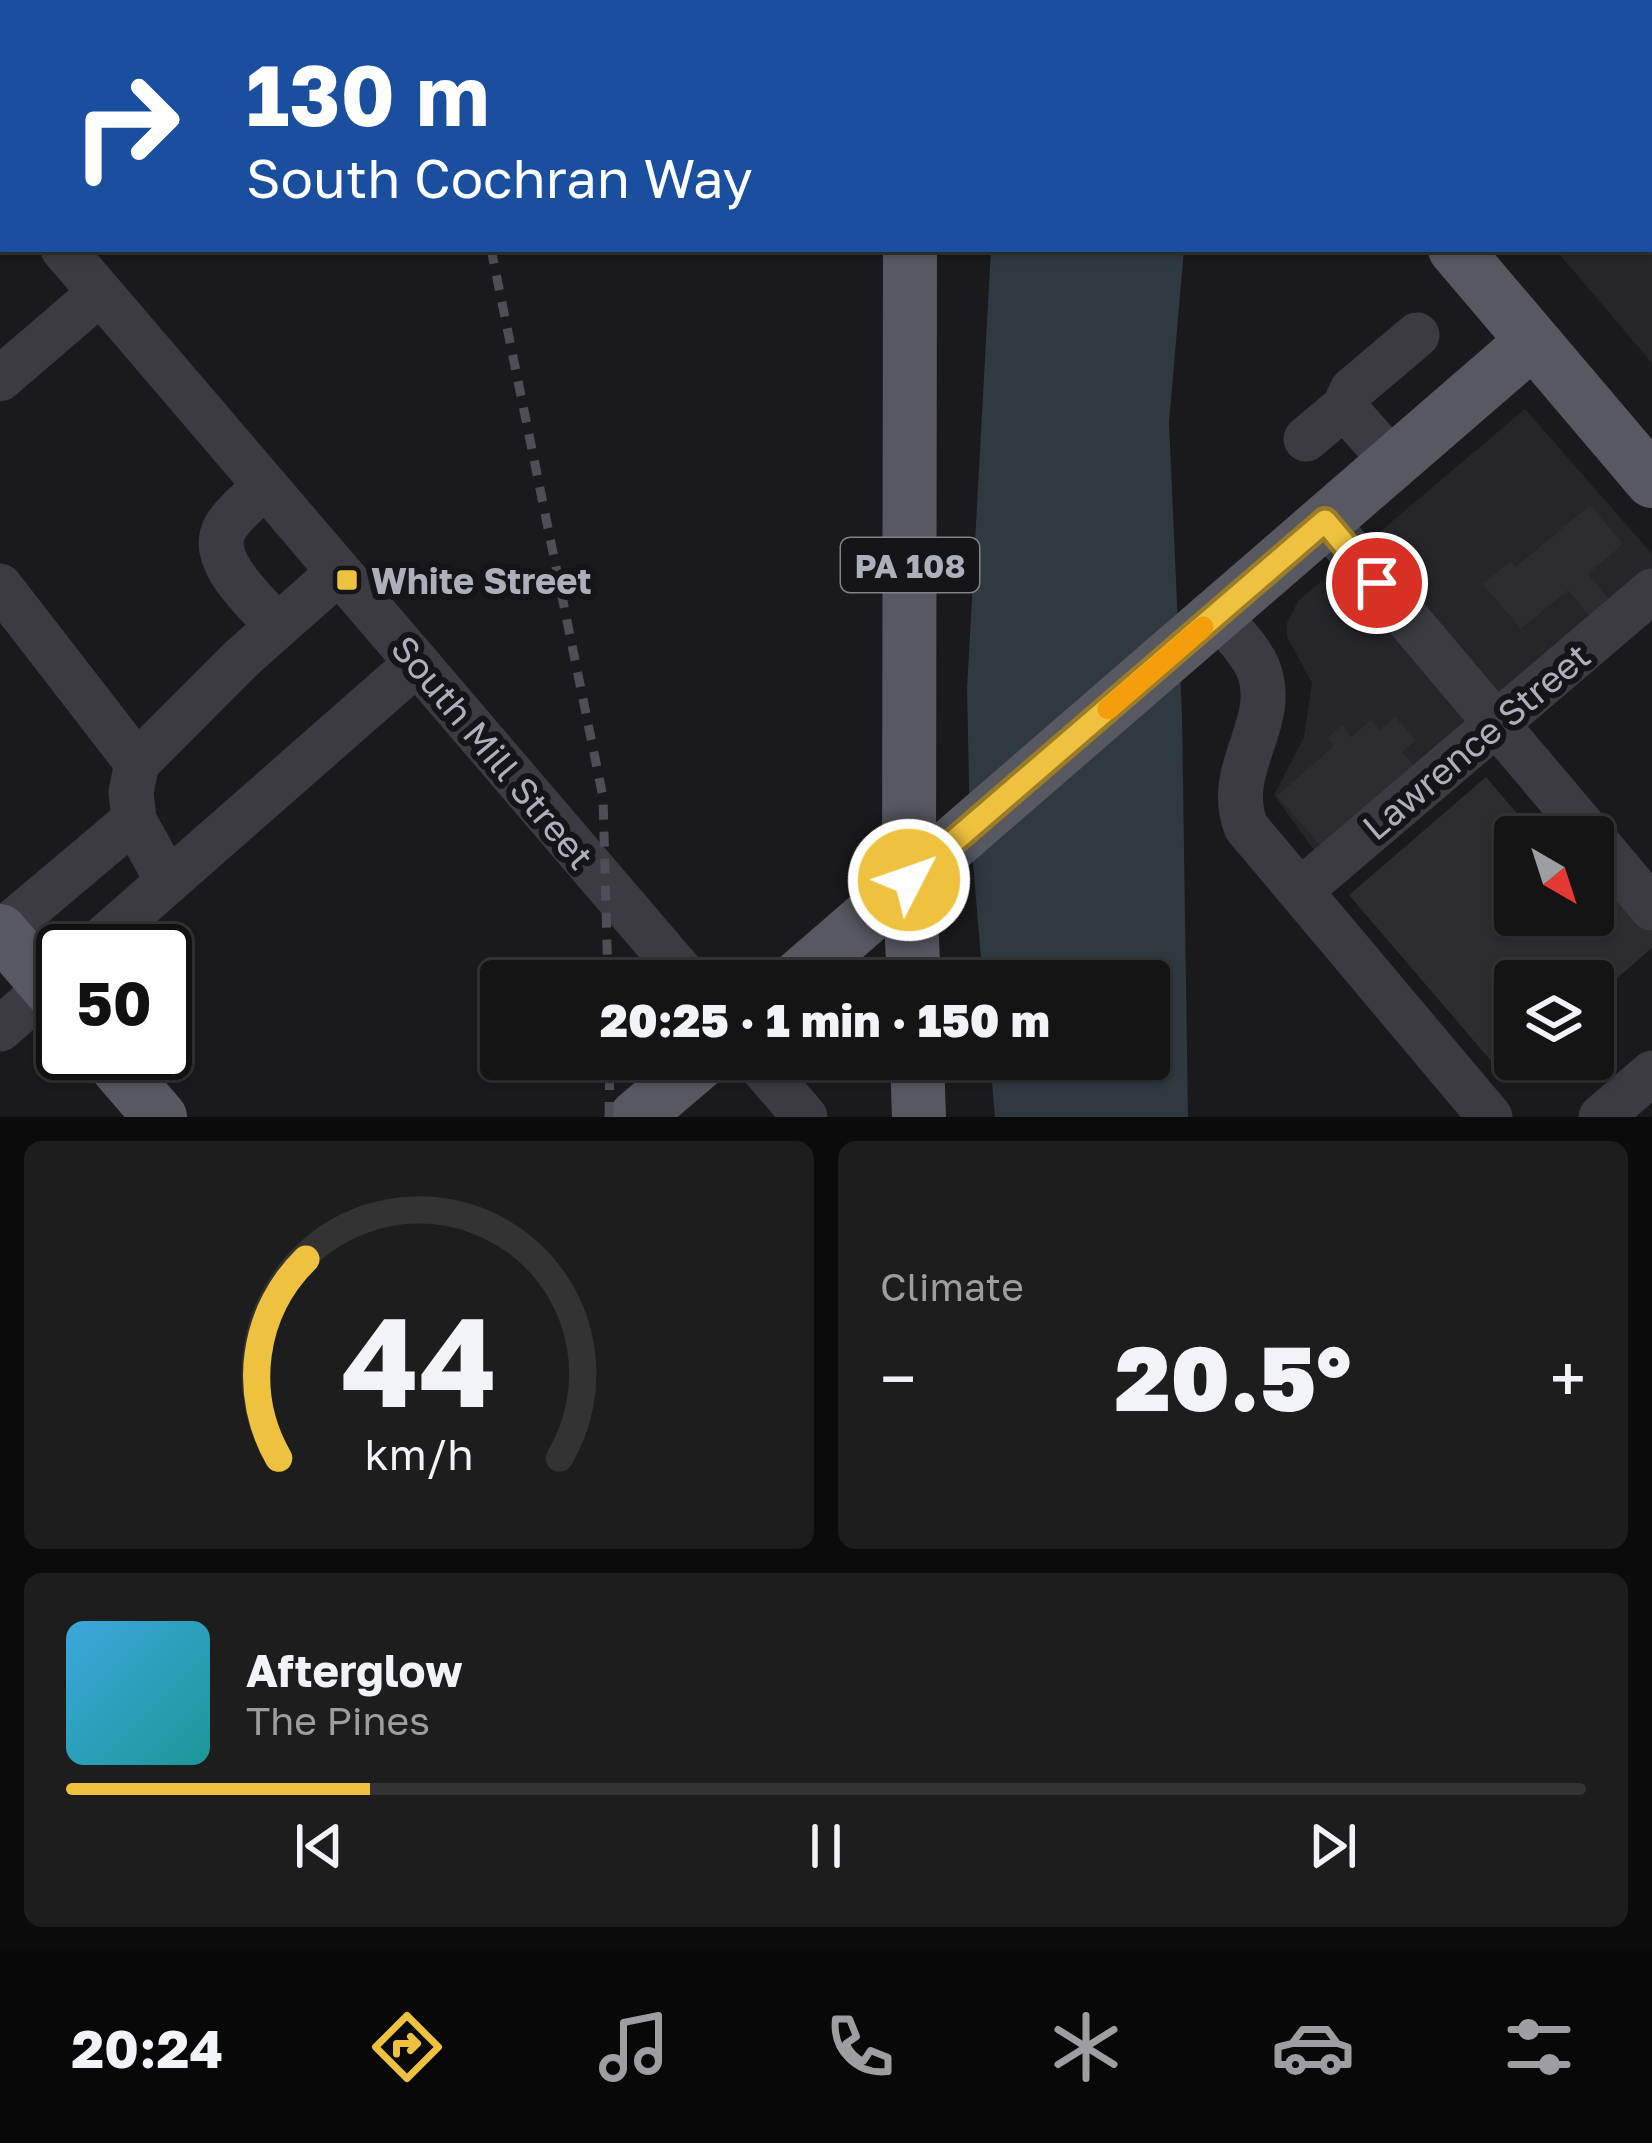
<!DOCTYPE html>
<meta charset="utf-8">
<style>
:root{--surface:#141415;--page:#1d1d1e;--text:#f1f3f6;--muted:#9d9ea0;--line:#333334;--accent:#eec13f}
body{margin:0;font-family:"Golos Text",sans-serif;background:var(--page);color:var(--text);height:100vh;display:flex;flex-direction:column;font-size:45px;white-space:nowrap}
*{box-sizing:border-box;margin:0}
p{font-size:39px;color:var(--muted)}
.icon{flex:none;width:66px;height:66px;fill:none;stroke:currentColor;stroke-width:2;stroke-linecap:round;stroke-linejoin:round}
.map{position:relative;height:1117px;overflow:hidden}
.details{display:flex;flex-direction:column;gap:24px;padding:24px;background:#0b0b0c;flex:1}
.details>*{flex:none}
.hud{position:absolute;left:0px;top:0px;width:1653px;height:252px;box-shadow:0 3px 9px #0004,0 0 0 3px var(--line);background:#1a4fa0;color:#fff;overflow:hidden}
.needle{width:78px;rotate:141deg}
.controls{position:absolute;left:1494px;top:816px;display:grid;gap:24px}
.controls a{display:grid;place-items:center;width:120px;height:120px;border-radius:12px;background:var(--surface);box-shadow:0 3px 9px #0004,0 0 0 3px var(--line);font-size:60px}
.speed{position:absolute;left:36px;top:924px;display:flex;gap:24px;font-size:60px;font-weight:700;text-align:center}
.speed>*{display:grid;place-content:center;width:156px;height:156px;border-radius:50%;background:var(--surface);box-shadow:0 3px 9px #0004,0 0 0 3px var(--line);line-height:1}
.speed .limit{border:6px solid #111;border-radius:18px;background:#fff;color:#111}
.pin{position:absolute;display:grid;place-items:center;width:102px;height:102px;color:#fff;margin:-51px;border:6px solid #fff;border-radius:50%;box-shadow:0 3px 12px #0007}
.me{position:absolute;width:132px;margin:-66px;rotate:49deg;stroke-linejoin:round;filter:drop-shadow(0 0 9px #0008)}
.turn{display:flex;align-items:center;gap:42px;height:252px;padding:0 48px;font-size:54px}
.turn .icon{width:156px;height:156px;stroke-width:2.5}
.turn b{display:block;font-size:84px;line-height:102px}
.big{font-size:90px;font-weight:800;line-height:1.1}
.details .widget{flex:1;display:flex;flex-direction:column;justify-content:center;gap:18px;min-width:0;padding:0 42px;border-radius:18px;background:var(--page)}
.details .dial{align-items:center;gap:0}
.dial svg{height:312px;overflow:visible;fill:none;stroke:var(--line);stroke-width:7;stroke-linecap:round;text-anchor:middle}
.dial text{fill:var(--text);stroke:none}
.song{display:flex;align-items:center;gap:36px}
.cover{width:144px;height:144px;border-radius:18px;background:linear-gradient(135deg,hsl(200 70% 55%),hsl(180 70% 35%))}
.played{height:12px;border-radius:6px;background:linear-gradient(90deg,var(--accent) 20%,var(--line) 20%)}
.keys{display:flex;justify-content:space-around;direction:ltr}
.heat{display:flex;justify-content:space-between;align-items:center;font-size:66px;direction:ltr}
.details .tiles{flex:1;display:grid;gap:24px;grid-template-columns:1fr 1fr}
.widget:last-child{grid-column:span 2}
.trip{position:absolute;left:480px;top:960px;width:690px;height:120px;border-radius:12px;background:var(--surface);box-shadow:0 3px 9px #0004,0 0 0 3px var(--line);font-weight:800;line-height:120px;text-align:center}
.tabs{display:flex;height:192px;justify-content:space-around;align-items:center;background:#080808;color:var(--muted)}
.tabs .icon{width:84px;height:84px}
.tabs .current{color:var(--accent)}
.tabs b{font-size:54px;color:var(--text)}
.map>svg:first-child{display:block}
</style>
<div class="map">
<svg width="1652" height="1117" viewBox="0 0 1652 1117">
<rect width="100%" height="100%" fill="#1a1a1c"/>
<path fill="#262629" d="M1630,0H1652V363L1555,249H1650V3H1627Z
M1525,409L1652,554V571L1319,857L1274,795L1304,737L1312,683L1287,637V623L1298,601Z"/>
<path fill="#303840" d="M991,249H1184L1169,423L1182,715L1188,1117H995L990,1059H1149V981H983L970,828L967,689Z"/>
<path fill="#2d2d30" d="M1590,505L1623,544L1588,574L1609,599L1589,616L1568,590L1521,629L1483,584L1511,561L1516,567Z
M1395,717L1416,740L1402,752L1414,766L1321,846L1277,796L1334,746L1327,738L1342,725L1351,737L1371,720L1380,730Z
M1486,777L1537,837H1515V915H1593V882L1603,874L1652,931V948L1593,999V981H1515V1059H1523L1504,1076L1349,895Z"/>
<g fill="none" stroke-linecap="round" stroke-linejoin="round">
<path stroke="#3b3b41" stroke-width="45" d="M103,3L106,0
M1481,3L1484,0
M1590,3L1593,0
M1650,73L1652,75
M0,89L3,86
M0,176L3,180
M63,249L689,981
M0,379L100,293
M1306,439L1344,407
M1393,462L1344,407L1352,390L1417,335
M266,486C252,499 234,512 225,528C207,561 257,602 277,626
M1325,521L1592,837
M0,586L137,763
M1217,614C1231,631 1249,648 1258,668C1280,724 1223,767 1246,827L1490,1117
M1593,838L1652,908
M168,882L134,820L131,792L137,763L243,657L339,572
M1300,891L1652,591
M1,932L134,820
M89,951L417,663
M0,1029L63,974
M755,1059L805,1117
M1601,1117L1652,1073"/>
<path stroke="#575860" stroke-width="54" d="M1248,0L1250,3
M911,3V0
M910,249L909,880L914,981
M1455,249L1652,481
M0,931L63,1004
M794,981L1532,342
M105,1053L160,1117
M917,1059L919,1117
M636,1117L704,1059"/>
<path stroke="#4e4f56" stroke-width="9" stroke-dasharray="15 12" stroke-linecap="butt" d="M448,0L449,3
M491,249L603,797L608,981
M609,1117L610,1059"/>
</g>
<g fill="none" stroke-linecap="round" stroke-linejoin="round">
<defs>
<path id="route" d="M909,880L1325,521L1377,583"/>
</defs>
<use href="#route" stroke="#9b7d29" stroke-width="30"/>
<use href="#route" stroke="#eec13f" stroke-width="21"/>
<path stroke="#f59e0b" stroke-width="21" d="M1108,709L1203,627"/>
</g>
<rect fill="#eec13f" stroke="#151517" stroke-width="4.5" x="335" y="568" width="24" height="24" rx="6"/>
<g text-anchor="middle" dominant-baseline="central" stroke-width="12" stroke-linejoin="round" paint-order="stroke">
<rect fill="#151517" stroke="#7f828a" stroke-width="3" x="841" y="538" width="138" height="54" rx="9"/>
<g font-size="33" font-weight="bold" fill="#adb0bb">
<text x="910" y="565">PA 108</text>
</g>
<g font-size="36" font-weight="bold" fill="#adb0bb" stroke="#151517" text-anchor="start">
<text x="371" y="580">White Street</text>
</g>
<g font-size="36" fill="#adb0bb" stroke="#151517">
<text transform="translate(1476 741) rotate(-40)">Lawrence Street</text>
<text transform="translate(493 752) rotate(50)">South Mill Street</text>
</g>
</g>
</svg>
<div class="controls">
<a><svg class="needle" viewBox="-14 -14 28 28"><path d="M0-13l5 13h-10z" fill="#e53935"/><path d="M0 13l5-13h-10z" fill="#9d9ea0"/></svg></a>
<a><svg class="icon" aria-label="layers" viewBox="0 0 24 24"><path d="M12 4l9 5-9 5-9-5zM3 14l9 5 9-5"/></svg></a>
</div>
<div class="speed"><div class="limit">50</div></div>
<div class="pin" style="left:1377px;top:583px;background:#d93025"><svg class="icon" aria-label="arrive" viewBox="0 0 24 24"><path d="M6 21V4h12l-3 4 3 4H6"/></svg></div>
<svg class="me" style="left:909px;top:880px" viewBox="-20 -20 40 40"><circle r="17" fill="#eec13f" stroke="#fff" stroke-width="3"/><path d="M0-11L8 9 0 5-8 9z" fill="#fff"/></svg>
<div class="trip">20:25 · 1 min · 150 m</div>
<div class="hud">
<div class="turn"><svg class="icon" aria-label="right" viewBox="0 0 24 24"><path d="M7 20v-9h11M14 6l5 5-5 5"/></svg><div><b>130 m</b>South Cochran Way</div></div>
</div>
</div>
<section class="details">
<div class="tiles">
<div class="widget dial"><svg viewBox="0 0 100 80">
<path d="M14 69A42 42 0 1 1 86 69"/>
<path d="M14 69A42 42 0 0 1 21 18" stroke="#eec13f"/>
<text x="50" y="56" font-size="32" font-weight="700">44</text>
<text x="50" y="72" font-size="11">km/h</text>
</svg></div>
<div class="widget"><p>Climate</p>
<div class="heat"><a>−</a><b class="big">20.5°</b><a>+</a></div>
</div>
<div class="widget">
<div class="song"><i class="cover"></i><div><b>Afterglow</b><p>The Pines</p></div></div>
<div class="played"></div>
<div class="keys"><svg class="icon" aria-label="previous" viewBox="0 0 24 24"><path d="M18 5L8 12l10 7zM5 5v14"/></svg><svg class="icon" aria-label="pause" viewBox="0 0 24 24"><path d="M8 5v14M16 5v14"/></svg><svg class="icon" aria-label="next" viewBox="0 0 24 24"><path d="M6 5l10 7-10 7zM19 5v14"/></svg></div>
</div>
</div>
</section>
<nav class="tabs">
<b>20:24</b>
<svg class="icon current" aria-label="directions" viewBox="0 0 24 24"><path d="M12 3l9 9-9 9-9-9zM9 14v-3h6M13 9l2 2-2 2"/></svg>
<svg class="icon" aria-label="music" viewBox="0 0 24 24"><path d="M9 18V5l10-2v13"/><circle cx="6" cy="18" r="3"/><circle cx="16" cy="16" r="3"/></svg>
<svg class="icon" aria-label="phone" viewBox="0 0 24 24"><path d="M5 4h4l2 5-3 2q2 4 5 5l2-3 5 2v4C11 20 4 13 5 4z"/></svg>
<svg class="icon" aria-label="climate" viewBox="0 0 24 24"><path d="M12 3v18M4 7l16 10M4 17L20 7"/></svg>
<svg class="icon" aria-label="car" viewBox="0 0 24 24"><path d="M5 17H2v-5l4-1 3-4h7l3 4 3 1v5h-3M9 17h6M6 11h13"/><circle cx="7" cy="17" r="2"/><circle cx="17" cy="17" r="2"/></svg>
<svg class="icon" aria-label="filters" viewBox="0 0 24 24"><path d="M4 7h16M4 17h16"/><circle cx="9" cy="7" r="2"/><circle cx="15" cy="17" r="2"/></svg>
</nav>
